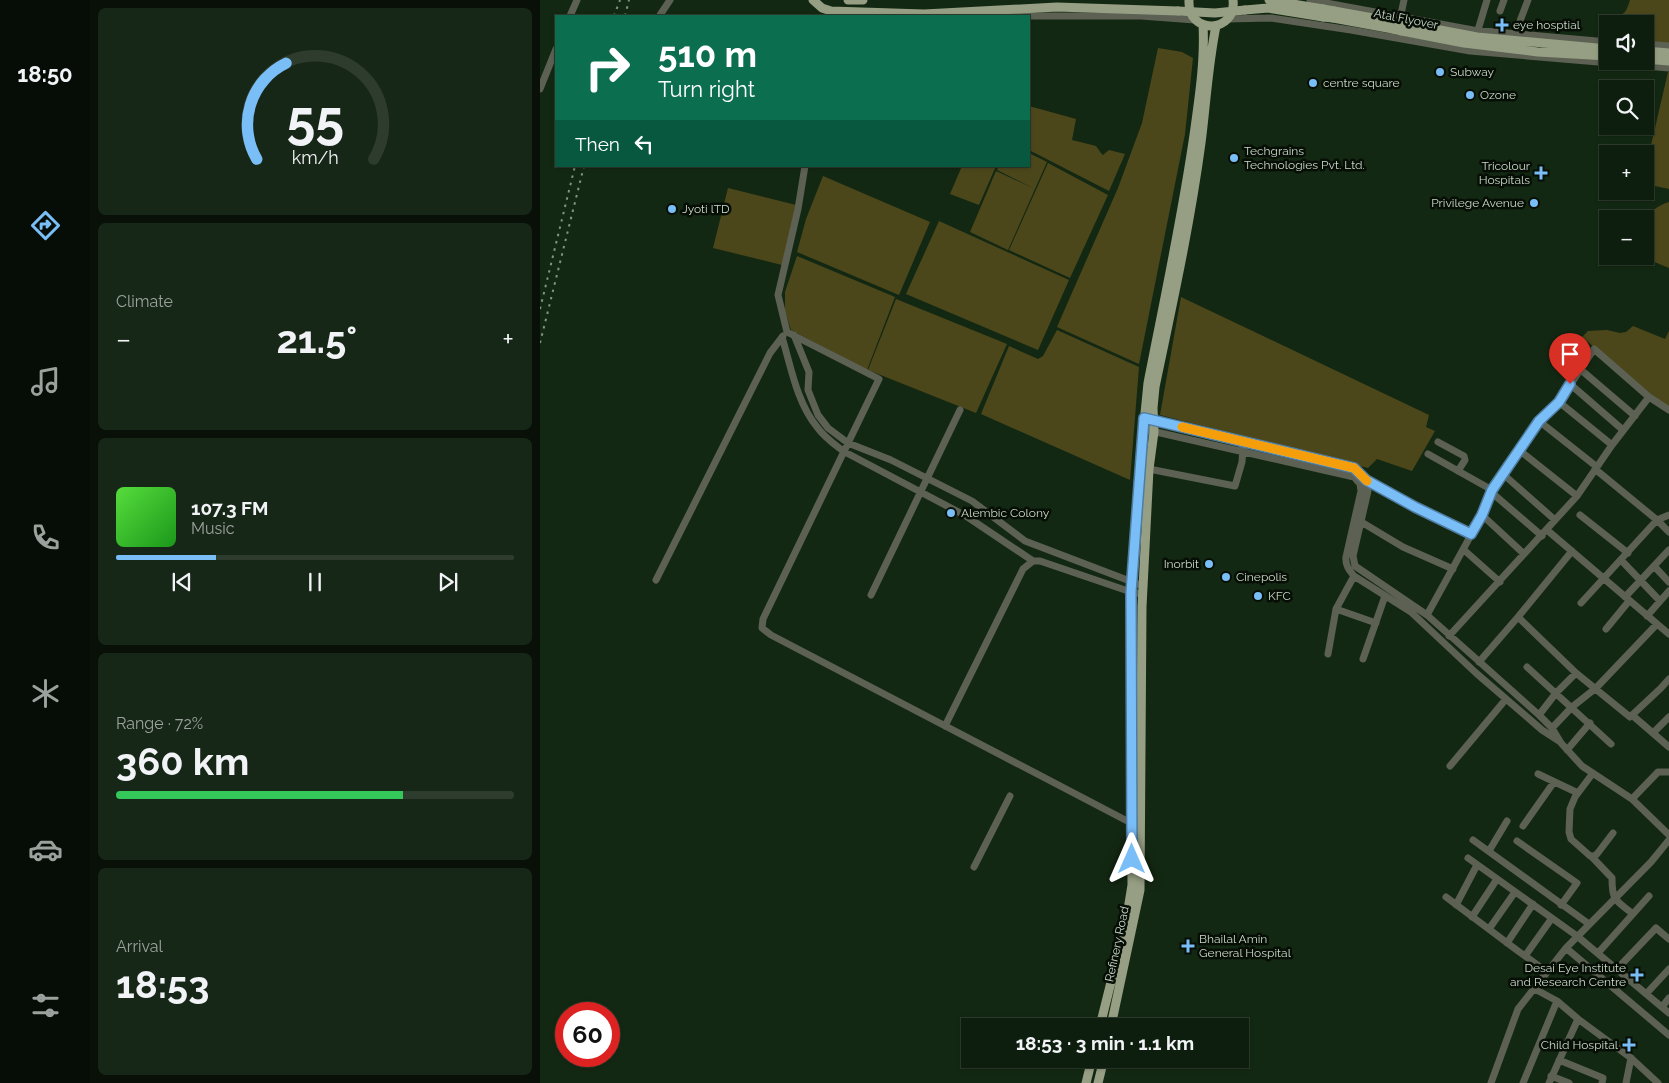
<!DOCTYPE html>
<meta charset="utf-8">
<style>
:root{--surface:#0e1e0e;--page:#172717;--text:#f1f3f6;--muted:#9ba29e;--line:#2e3c2e;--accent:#7abef8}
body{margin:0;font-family:Raleway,sans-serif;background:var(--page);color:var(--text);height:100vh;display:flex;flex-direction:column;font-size:19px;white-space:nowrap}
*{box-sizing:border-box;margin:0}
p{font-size:16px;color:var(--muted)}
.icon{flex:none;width:28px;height:28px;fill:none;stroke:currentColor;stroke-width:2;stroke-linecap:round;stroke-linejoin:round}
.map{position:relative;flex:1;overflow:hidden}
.side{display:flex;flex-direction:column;gap:8px;padding:8px;background:#081008;width:450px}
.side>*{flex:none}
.guide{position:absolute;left:15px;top:15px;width:475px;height:152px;border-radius:0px;box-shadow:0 1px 4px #0004,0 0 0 1px var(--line);background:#0b6e4f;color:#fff;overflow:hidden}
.fabs{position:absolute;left:1059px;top:15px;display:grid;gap:10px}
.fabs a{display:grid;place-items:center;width:55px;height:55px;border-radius:0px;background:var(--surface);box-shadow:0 1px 4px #0004,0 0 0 1px var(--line);font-size:25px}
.speed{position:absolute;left:15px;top:1002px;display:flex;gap:10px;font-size:25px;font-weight:700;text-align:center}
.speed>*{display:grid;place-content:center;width:65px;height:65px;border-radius:50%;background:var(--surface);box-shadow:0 1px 4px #0004,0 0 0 1px var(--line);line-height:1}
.speed .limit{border:8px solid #d22;background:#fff;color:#111}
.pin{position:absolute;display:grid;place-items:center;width:42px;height:42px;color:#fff;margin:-51px -21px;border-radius:50% 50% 50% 0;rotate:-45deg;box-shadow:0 0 5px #0007}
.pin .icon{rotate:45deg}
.me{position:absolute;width:55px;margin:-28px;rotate:0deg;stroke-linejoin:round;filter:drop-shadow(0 0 4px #0008)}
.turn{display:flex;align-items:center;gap:18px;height:105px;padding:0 20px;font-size:22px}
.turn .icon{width:65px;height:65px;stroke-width:2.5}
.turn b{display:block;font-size:35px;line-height:42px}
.then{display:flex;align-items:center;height:48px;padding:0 20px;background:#0003;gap:10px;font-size:19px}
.big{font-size:38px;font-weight:700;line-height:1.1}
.side .tile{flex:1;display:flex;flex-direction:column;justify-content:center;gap:8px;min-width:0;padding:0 18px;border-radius:8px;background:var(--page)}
.side .dial{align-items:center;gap:0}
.dial svg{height:130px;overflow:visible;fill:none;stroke:var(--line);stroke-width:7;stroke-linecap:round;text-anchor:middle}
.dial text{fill:var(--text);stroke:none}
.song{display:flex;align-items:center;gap:15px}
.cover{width:60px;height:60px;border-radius:8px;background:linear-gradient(135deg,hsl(110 70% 55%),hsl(120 70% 35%))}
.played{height:5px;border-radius:2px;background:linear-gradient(90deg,var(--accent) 25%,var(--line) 25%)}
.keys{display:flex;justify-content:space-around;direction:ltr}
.heat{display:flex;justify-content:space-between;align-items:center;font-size:28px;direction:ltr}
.charge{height:8px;border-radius:4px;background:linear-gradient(90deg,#34c759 72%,var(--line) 0)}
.trip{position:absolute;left:421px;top:1018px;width:288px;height:50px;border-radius:0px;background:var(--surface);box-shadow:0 1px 4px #0004,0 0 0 1px var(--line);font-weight:700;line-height:50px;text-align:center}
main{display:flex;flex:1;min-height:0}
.dock{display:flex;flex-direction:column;width:90px;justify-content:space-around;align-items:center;background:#060c06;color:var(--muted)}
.dock .icon{width:35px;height:35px}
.dock .selected{color:var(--accent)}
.dock b{font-size:22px;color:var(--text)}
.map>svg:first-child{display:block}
</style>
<main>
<nav class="dock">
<b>18:50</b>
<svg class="icon selected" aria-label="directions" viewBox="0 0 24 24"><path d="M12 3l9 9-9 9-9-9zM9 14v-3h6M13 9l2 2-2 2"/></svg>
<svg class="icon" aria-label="music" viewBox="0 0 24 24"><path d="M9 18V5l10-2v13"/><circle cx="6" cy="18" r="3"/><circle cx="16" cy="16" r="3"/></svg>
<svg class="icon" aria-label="phone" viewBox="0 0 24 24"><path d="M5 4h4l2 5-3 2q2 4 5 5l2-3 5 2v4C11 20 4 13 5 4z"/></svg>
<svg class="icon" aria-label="climate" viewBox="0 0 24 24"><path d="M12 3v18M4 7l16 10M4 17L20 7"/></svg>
<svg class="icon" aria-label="car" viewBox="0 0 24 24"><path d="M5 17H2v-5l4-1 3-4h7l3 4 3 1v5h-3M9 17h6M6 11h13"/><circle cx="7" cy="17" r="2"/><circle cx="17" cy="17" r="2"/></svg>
<svg class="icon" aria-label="filters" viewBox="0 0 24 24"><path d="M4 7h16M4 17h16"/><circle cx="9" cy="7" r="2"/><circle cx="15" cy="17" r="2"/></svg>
</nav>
<section class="side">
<div class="tile dial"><svg viewBox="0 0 100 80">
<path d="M14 69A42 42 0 1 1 86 69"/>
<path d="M14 69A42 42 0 0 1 32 10" stroke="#7abef8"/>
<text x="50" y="56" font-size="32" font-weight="700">55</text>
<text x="50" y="72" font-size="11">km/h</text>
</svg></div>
<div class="tile"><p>Climate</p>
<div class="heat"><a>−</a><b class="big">21.5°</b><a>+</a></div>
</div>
<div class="tile">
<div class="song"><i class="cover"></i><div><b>107.3 FM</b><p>Music</p></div></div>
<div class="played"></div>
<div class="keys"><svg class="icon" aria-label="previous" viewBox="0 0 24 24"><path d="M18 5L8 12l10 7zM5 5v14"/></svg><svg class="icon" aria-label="pause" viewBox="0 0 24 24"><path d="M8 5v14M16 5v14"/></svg><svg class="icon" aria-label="next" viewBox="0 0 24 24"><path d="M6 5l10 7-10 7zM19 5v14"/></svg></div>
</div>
<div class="tile"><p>Range · 72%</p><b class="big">360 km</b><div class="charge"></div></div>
<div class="tile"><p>Arrival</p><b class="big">18:53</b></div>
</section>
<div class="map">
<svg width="1129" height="1083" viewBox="0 0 1129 1083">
<rect width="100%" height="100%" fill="#132812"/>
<path fill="#4c471b" d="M1090,0H1129V44L1105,42V24H1074L1076,16C1086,15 1087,9 1090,0Z
M618,48L642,52L653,58L645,134L599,364L517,327L578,188L602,123Z
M1128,72H1129V189L1105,184V171Z
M489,106L536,119L532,140L556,146L561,153L563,155L569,150L585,154L569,191L489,150Z
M489,153L507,162L495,189L457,170L459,166H489Z
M508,163L568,195L530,278L469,250Z
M422,166H456L439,205L410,194Z
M456,171L495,189L468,250L430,232Z
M283,176L390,222L359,295L257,252L266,219Z
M188,188L256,205L242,265L173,248Z
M1129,202V268L1100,256H1105C1105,231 1100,211 1129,202Z
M399,221L529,280L498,350L366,294Z
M257,256L355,297L327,370L251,330L245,311V292Z
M641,297L889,415L886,427L895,431L872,471L837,459L828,468L620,415Z
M356,299L467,344L436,413L328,370Z
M1093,326L1125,339L1129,331V408L1110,395L1042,337L1048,331L1067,330L1080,333L1086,332Z
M517,330L599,367L590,480L441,414L469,346L498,359L503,356Z"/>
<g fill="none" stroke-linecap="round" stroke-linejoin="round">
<path stroke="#5c6153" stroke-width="7" d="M770,0L933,30L1068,42
M960,11L964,0
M120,15L130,0
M30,16L37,0
M471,16H601L655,20
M687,19L731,18L811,30L930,51L1129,68
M860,19L864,0
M938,30L947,0
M975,34L988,0
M1105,44L1129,46
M0,89L16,49
M265,166L258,209L238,295L247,332L339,379L223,619L222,628L231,635L593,824
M254,335L269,372L268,390L278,415L288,428L308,443L351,460L432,501L485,541L603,586
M242,337C251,367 257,403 277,427C284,437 294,444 303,451L426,516L493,561H500L591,592L602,594
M1040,369L1095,416
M1030,384L1083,430
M1019,402L1072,445
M609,419L813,468C822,474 827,480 828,491L813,556L815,566L887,615L999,715L1012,728L1021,743L1042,766L1092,799L1129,835
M999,421L1057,467
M603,429L814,477L820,484L821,491L806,557C805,565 809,570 814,576L871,612L936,673L1002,730L1019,741
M898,442L924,456L925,460L918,471
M979,450L1037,496
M888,454L952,490
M609,469L695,486L702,462L703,447
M1055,469L1117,520L1129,515
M963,474L1015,520
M826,480L875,507L931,534
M951,492L1002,536
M942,515L984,554
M1040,515L1088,553
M818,520L863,547L913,569
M1007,530L1129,634
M924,550L960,582
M1081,560L1120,601
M1114,566L1129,582
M116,580L230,353L243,336
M331,595L420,410
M1085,597L1129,550
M1041,603L1117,520L1129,532
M796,609L836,623
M887,615L942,515L952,490L999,421L1019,402L1054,349L1109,397L1129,410
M1107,616L1129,591
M978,617L1036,673L1090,717L1121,688L1129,679
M1066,629L1089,601
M909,636L1037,496L1072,445L1109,397
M788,654L796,609L814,576
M823,659L845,596
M939,662L978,617L1032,551
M987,667L1071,744
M999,715L1016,693L1036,673
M1092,715L1129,747
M405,726L483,569L493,561
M1012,728L1032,707L1056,688L1117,624
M1113,733L1129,717
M1027,750L1050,723
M910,766L966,699
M1053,773L1035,797L1030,809L1029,832L1031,839L1049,855L1052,857L1057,854L1073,833
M998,774L1038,793
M1092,799L1118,772H1129
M983,826L1014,782
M933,840L1049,924
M977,841L1037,883L1021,905
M949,851L967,821
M1052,857L1072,878C1072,902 1076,900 1093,914
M928,858L1037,936L1129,1013
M434,867L470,796
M906,897L978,951L1006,971
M916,905L937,865
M932,917L957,879
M949,929L975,892
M967,943L993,904
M1026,948L1129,1035
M1058,953L1109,896
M985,956L1012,918
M1077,969L1116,928L1129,939
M993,988L1017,1001L1038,1019L1091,1058L1118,1083
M1106,994L1129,969
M1122,1007L1129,998
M1019,1060L1063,1078L1062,1083
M1011,1076L1029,1083
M951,1083L978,1009L1026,948L1111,862L1129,840
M983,1083L1017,1001
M1009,1083L1038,1019
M1086,1083L1091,1058"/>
<path stroke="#969f83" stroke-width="9" d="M273,0L282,8L291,11L384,14L517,7L638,11
M308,0H323
M649,0C647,36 697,33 693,0
M729,0L783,9
M705,10L728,8L783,17
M794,11L855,22
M793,18L853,29
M863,23L937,37L1068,49
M862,31L924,43L998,52L1068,56
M1105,51L1129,53
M1105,59L1129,61
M560,1026L586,922L592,885L591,592L596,542L598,484L608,383C624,301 642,219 654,135C659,99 665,61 663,25
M571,1026L600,890L602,607L609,469L614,432L613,408L615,387C632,306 650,225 661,143C666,104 668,65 676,26
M546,1083L552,1059
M558,1083L564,1059"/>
<path stroke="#839381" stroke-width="2" stroke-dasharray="2.5 5" stroke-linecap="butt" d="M74,16L80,0
M85,16L89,0
M0,309L35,166
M0,343L44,166"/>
<path stroke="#969f83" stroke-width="9" d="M783,9L794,11
M638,11L675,13L705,10
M783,17L793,18
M855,22L863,23
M853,29L862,31"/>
</g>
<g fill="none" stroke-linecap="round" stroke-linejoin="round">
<defs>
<path id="route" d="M592,859L591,592L604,418L814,468L826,480L875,507L931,534L942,515L952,490L999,421L1019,402L1030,384"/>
</defs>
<use href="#route" stroke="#4f7ca1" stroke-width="12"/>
<use href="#route" stroke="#7abef8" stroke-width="9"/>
<path stroke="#f59e0b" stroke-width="9" d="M642,427L814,468L827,481"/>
</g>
<g fill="#7abef8" stroke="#060e05" stroke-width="2">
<path d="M959.5 17.5h5v5h5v5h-5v5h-5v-5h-5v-5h5z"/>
<circle cx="900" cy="72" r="5"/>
<circle cx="773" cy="83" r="5"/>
<circle cx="930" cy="95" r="5"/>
<circle cx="694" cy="158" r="5"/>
<path d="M998.5 165.5h5v5h5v5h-5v5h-5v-5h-5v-5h5z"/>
<circle cx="994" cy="203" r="5"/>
<circle cx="132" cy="209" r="5"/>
<circle cx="411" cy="513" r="5"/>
<circle cx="669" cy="564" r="5"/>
<circle cx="686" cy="577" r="5"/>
<circle cx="718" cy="596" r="5"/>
<path d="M645.5 938.5h5v5h5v5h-5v5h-5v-5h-5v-5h5z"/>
<path d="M1094.5 967.5h5v5h5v5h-5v5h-5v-5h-5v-5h5z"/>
<path d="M1086.5 1037.5h5v5h5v5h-5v5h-5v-5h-5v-5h5z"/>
</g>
<g text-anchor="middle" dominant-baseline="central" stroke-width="5" stroke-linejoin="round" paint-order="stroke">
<g font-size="12" fill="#cbd8c9" stroke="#060e05">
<text transform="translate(866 19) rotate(11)">Atal Flyover</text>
<text transform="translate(577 944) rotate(-78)">Refinery Road</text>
</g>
<g font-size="12" fill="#cbd8c9" stroke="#060e05" text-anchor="start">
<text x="973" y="25">eye hosptial</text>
<text x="910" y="72">Subway</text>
<text x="783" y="83">centre square</text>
<text x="940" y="95">Ozone</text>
<text x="704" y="151">Techgrains<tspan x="704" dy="14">Technologies Pvt. Ltd.</tspan></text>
<text x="990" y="166" text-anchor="end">Tricolour<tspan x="990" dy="14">Hospitals</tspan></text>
<text x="984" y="203" text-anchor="end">Privilege Avenue</text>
<text x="142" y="209">Jyoti lTD</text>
<text x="421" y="513">Alembic Colony</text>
<text x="659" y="564" text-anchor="end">Inorbit</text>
<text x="696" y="577">Cinepolis</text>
<text x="728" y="596">KFC</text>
<text x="659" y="939">Bhailal Amin<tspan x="659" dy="14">General Hospital</tspan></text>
<text x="1086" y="968" text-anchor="end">Desai Eye Institute<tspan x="1086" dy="14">and Research Centre</tspan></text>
<text x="1078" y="1045" text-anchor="end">Child Hospital</text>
</g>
</g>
</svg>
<div class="fabs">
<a><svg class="icon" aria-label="sound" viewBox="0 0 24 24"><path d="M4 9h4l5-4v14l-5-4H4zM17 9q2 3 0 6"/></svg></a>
<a><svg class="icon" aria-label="search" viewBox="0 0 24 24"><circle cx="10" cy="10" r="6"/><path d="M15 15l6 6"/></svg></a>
<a>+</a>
<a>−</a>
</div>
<div class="speed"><div class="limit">60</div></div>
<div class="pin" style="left:1030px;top:384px;background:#d93025"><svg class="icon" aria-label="arrive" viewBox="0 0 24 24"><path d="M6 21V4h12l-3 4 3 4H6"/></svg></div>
<svg class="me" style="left:592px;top:859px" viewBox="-20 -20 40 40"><path d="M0-17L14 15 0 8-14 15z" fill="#7abef8" stroke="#fff" stroke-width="4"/></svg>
<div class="trip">18:53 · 3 min · 1.1 km</div>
<div class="guide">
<div class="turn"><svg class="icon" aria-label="right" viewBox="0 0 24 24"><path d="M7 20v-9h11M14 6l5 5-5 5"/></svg><div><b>510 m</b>Turn right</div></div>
<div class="then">Then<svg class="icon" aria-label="left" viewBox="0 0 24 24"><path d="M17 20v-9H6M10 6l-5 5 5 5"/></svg></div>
</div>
</div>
</main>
